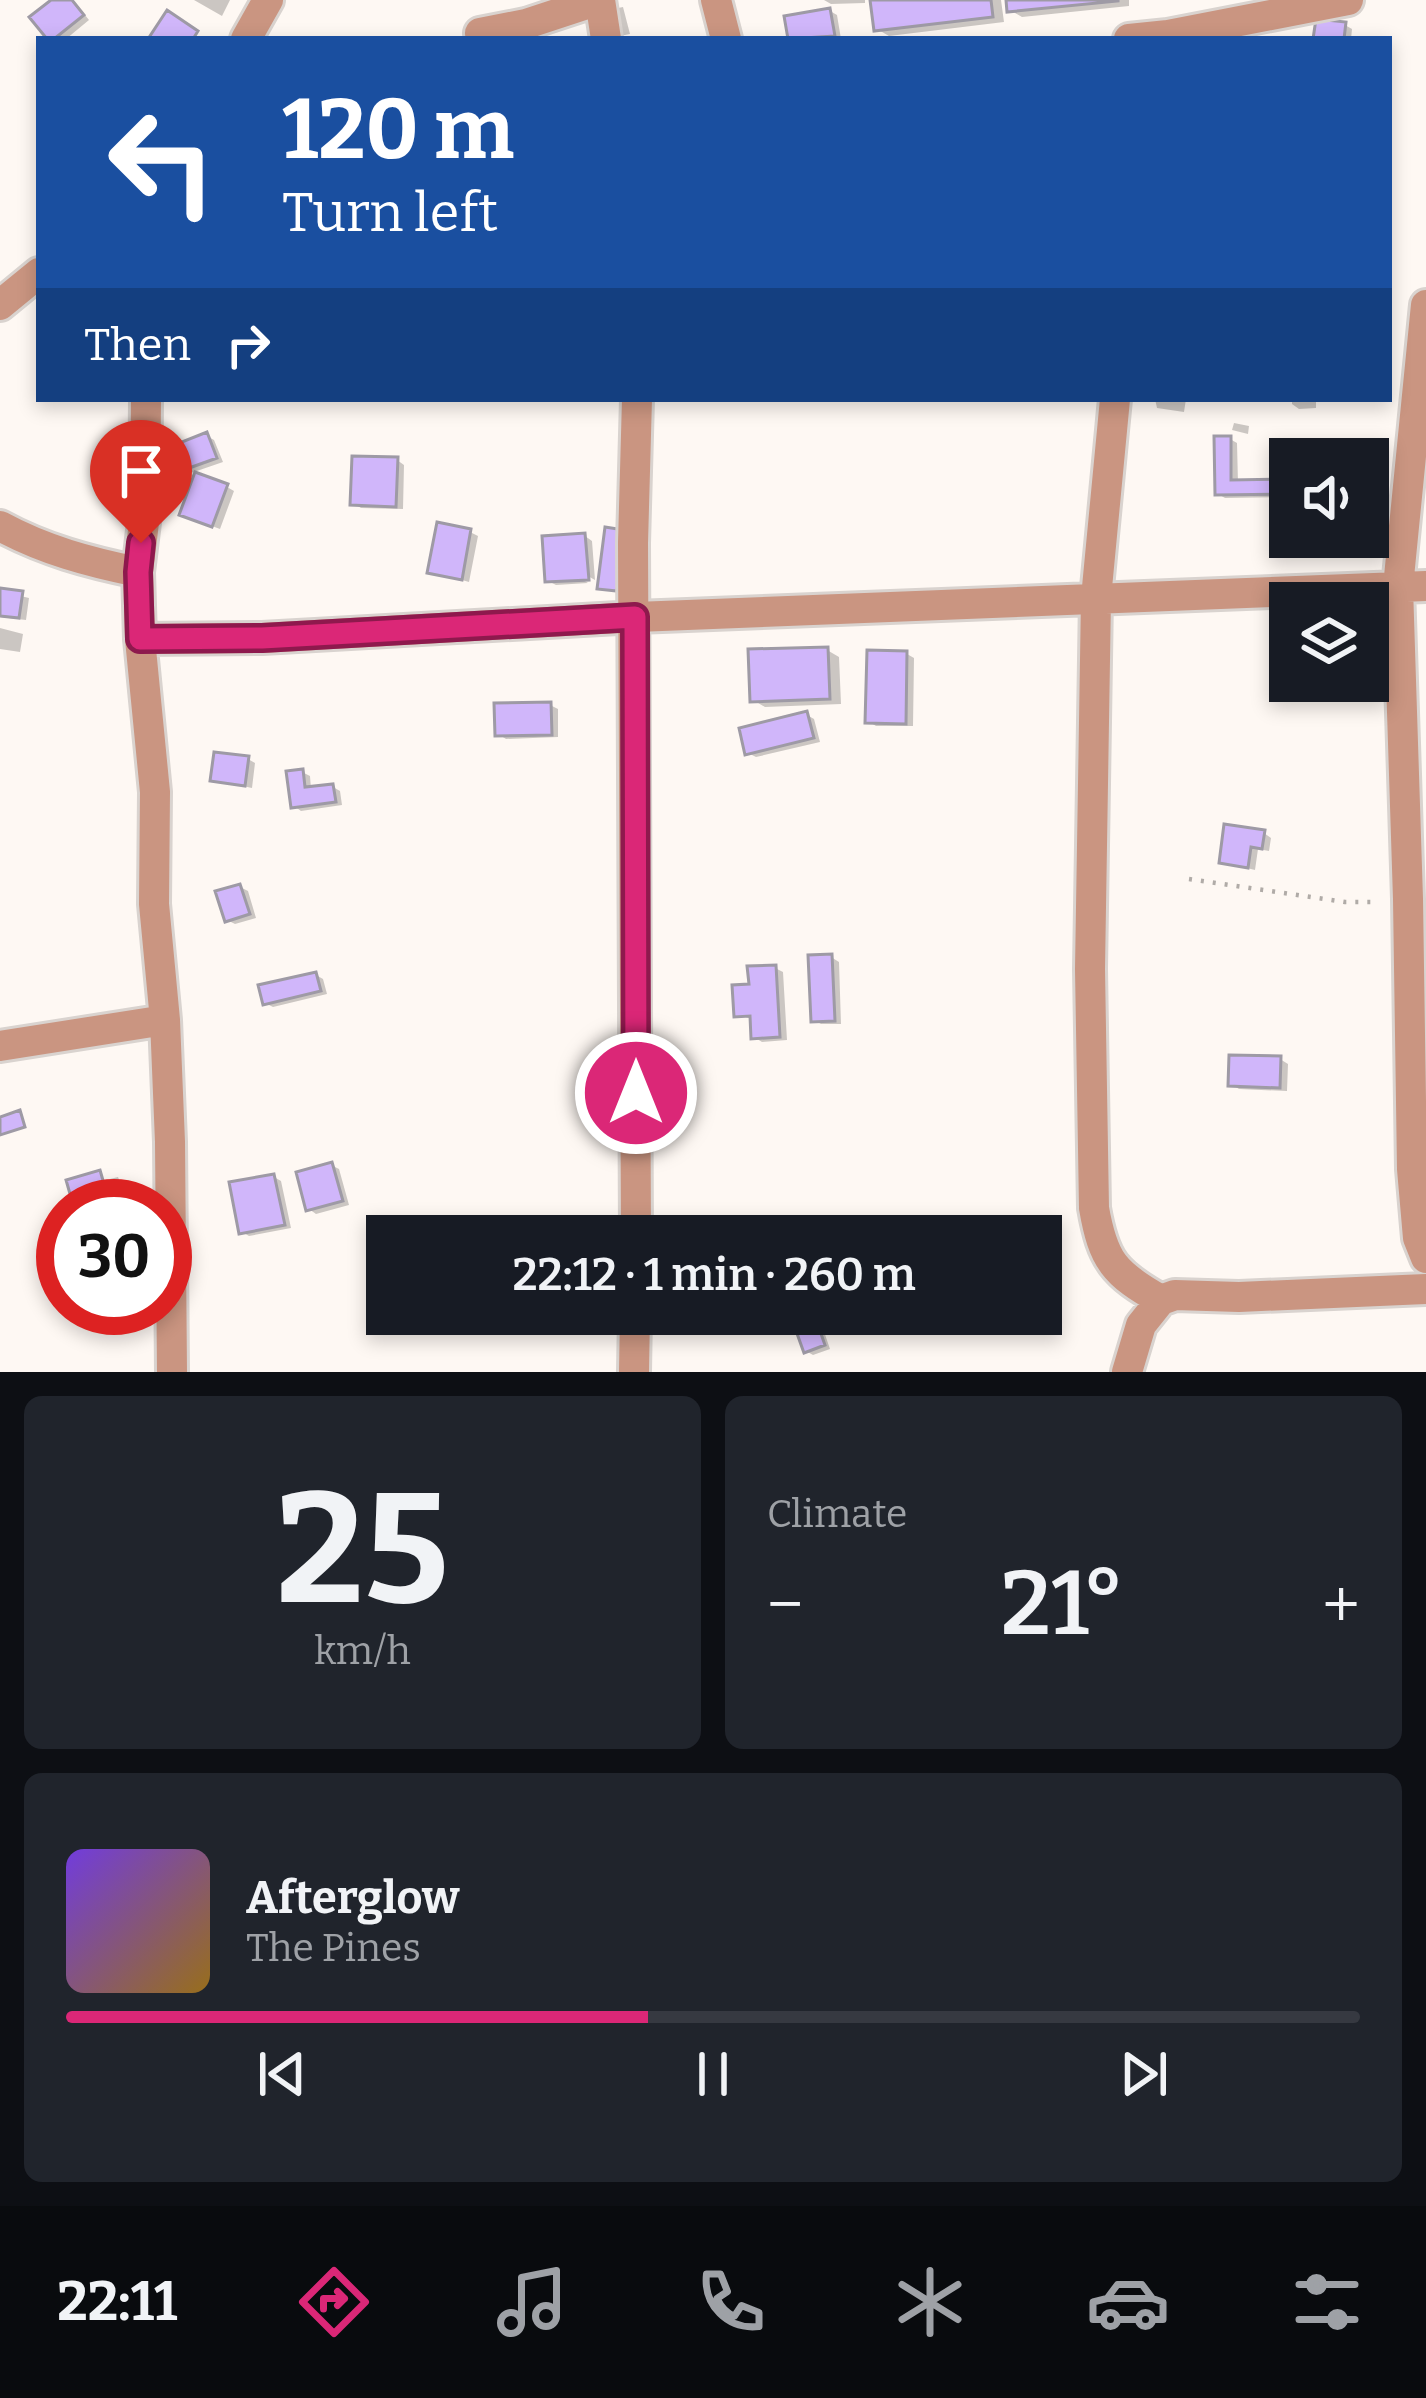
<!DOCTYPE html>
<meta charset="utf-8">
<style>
:root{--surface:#171b24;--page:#20242c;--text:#f1f3f6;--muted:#9ea1a6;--line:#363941;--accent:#db2777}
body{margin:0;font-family:Bitter,serif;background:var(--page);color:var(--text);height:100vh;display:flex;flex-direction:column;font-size:45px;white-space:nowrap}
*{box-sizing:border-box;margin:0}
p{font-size:39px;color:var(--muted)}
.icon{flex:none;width:66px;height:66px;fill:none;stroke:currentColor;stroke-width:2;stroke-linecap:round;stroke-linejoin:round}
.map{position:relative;height:1372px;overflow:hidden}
.panel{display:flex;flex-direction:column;gap:24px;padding:24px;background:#0d0f14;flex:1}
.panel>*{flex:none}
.guide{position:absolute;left:36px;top:36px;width:1356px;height:366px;border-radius:0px;box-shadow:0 6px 18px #0003;background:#1a4fa0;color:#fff;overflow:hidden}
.tools{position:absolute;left:1269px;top:438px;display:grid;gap:24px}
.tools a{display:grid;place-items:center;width:120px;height:120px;border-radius:0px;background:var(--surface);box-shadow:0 6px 18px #0003;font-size:60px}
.speed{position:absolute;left:36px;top:1179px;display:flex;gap:24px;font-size:60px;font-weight:700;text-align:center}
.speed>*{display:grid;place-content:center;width:156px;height:156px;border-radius:50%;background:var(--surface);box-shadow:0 6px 18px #0003;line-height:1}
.speed .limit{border:18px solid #d22;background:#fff;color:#111}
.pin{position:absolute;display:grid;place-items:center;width:102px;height:102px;color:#fff;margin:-123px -51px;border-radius:50% 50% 50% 0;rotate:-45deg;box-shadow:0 0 12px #0007}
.pin .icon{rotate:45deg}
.me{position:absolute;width:132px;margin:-66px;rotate:0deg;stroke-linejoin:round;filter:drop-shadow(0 0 9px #0008)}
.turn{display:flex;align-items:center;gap:42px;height:252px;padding:0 48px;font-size:54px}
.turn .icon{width:156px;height:156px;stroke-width:2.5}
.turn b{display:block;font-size:84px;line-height:102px}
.then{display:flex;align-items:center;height:114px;padding:0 48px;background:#0003;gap:24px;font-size:45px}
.big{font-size:90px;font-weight:600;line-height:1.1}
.panel .card{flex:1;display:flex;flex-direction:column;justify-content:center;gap:18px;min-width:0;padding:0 42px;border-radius:18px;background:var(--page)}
.panel .dial{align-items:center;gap:0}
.dial b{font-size:156px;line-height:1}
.song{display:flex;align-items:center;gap:36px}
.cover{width:144px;height:144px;border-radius:18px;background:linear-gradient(135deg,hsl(260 70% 55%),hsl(40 70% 35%))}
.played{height:12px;border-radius:6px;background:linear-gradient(90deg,var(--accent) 45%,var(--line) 45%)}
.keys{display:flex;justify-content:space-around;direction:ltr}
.heat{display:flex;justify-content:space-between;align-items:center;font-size:66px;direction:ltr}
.panel .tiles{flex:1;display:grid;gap:24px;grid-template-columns:1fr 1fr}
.card:last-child{grid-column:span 2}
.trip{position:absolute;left:366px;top:1215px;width:696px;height:120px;border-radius:0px;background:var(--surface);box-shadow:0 6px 18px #0003;font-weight:600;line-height:120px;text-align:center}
.tabs{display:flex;height:192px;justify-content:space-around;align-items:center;background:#090b0e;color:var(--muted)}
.tabs .icon{width:84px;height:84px}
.tabs .selected{color:var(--accent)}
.tabs b{font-size:54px;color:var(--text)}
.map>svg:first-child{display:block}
</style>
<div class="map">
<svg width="1426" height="1372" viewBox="0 0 1426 1372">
<rect width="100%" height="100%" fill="#fef8f3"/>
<path fill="#0003" d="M56,0H73L89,20L66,39H51Z
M194,0H230L222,16Z
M824,0H865V3L831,4Z
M873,0H1001L1004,22L889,36L877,29Z
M1009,0H1129V6L1022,17L1010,10Z
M623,7L630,34L620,36L613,9Z
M830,11L837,15L841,39H791L787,18Z
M1345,25L1352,29L1351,39H1316Z
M1155,399H1186L1184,412L1157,408Z
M1292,399H1316V408L1299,409L1292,404Z
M1234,423L1249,426L1248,434L1232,430Z
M207,436L214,440L223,462L188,474L180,470Z
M1230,439L1237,443L1238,483L1283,482L1290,487V497L1225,498L1218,494Z
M397,460L404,465L403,509L361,508L353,503Z
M227,487L234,491L220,529L190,518Z
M470,532L478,536L469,582L431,571Z
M585,536L592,541L595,580L577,570L574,575L588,583L556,585L548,581Z
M0,591L29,598L26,620L0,617Z
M0,628L23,634L20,652L0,649Z
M827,650L839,657L841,704L765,707L753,700Z
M907,654L914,658L913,726H876L868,721Z
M550,705L558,709V737L506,739L498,734Z
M807,715L814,719L820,742L756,757L748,753Z
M248,759L255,763L252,788L214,780Z
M302,772L310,776L311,789L333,787L340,791L342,805L301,811L294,806Z
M1264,833L1271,838L1269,851L1258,849L1255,870L1222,862Z
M240,887L248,891L256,918L235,924L227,920Z
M831,957L839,962L841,1024H821L814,1020Z
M775,968L783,972L787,1040L762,1042L754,1037L753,1019L737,1015L752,987Z
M316,975L323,979L327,994L273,1007L265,1003Z
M1280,1059L1288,1064L1287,1091L1239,1089L1231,1084Z
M331,1165L339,1169L349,1205L316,1214L309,1209Z
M118,1177L124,1192L116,1195L110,1179Z
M274,1177L281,1181L291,1228L249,1236L242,1232Z
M420,1314H480L430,1328L422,1323Z
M793,1314H818L830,1349L813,1355L806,1351Z"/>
<path fill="#d0b6fa" stroke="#9e9aa5" stroke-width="3" d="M51,0H72L84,15L54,39H47L29,17Z
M870,0H991L993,17L874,31Z
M1006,0H1118V1L1007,12Z
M830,8L835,36L788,39L784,16Z
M167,10L198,31L193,39H148Z
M1316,19L1346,22L1344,39H1313Z
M207,432L217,458L178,472L169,447Z
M1214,436H1231V480L1284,479V494L1215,495Z
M352,456L398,457L396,507L350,505Z
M195,472L228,484L212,527L179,515Z
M437,522L471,529L462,580L427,573Z
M605,527L624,530L617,591L597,589Z
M585,533L589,580L545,582L542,536Z
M0,588L23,591L19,618L0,616Z
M828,647L830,699L750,702L748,649Z
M867,650L907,651L906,724L865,723Z
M551,702L552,735L495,736L494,703Z
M807,711L814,738L745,755L739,728Z
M214,752L249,756L245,786L210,781Z
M303,769L305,787L333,784L336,802L291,808L286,771Z
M1224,824L1265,830L1262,849L1251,847L1248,868L1219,863Z
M240,884L250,914L225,922L215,891Z
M832,954L835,1021L811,1022L808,955Z
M776,965L780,1037L751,1039L750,1016L734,1017L732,985L749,984L747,966Z
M316,972L321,991L263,1005L258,985Z
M1229,1055L1281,1056L1280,1088L1228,1086Z
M20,1110L25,1127L0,1135V1117Z
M332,1162L343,1201L306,1211L296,1172Z
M100,1170L106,1191L72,1201L66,1180Z
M274,1174L285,1225L239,1234L229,1182Z
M790,1314H814L825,1345L804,1353Z"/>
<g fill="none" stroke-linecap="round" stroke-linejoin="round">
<defs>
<path id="minor" d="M600,0L606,39
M716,0L726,39
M480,33L526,24L599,0
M246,39L268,0
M1129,39L1168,35L1348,0
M0,305L39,273
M1426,305L1398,587L1408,899L1412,1169L1418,1238L1426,1258
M146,399L145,514L138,572L140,639L155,792L154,904L165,1020L170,1142L172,1372
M1115,399L1096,598L1090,969L1094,1208C1103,1260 1114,1274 1161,1300
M0,526C44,550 89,562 138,572
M140,639L262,638L636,617L1426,586
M0,1046L165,1020
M636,1236L633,543L637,399
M634,1372L635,1314
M1127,1372L1141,1325L1161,1300L1175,1295L1239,1297L1426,1289"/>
</defs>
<use href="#minor" stroke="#d9d3cf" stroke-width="36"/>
<path stroke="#b0aba7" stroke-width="4.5" stroke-dasharray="3 9" stroke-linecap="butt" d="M1189,879L1345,902H1379"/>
<use href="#minor" stroke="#ca9581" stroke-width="30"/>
</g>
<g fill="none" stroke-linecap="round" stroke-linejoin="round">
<defs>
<path id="route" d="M141,543L138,572L140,639L262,638L635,617L636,1093"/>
</defs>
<use href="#route" stroke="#8e194d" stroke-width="30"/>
<use href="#route" stroke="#db2777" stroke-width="21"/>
</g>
</svg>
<div class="tools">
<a><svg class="icon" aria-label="sound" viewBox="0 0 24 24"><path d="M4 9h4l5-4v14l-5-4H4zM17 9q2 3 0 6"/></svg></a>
<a><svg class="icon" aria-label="layers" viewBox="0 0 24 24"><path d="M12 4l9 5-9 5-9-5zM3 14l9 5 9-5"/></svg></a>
</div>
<div class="speed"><div class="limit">30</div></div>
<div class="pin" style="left:141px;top:543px;background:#d93025"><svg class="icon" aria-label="arrive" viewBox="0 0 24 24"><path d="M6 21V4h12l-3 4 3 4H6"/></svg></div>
<svg class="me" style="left:636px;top:1093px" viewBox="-20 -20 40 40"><circle r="17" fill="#db2777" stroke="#fff" stroke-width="3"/><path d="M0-11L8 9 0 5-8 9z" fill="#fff"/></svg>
<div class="trip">22:12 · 1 min · 260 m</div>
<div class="guide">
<div class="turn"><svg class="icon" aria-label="left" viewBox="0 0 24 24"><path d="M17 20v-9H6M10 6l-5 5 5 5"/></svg><div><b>120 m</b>Turn left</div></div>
<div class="then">Then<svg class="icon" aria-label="right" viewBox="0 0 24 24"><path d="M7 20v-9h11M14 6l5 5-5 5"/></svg></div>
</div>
</div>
<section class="panel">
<div class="tiles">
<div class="card dial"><b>25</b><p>km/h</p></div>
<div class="card"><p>Climate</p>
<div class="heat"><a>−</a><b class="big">21°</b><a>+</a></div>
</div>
<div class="card">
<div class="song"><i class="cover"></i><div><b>Afterglow</b><p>The Pines</p></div></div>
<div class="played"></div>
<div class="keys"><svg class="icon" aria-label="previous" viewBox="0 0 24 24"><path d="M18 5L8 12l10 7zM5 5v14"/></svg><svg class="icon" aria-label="pause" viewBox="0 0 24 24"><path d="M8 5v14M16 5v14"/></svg><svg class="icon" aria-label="next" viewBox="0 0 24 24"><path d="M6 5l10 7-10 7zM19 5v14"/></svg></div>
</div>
</div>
</section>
<nav class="tabs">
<b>22:11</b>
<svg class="icon selected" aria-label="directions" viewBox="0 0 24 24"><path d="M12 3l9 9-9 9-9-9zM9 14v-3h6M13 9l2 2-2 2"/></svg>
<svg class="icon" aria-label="music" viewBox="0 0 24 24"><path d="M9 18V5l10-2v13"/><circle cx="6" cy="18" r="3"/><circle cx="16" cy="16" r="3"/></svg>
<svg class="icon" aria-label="phone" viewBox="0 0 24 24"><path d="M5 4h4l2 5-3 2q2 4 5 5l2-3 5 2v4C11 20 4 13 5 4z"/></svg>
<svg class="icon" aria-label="climate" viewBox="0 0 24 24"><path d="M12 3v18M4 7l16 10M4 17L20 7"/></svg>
<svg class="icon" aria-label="car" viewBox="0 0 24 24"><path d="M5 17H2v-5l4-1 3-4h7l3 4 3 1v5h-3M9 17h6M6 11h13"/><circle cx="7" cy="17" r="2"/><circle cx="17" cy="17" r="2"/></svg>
<svg class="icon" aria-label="filters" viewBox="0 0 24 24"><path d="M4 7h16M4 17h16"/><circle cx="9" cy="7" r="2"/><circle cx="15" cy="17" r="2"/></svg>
</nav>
